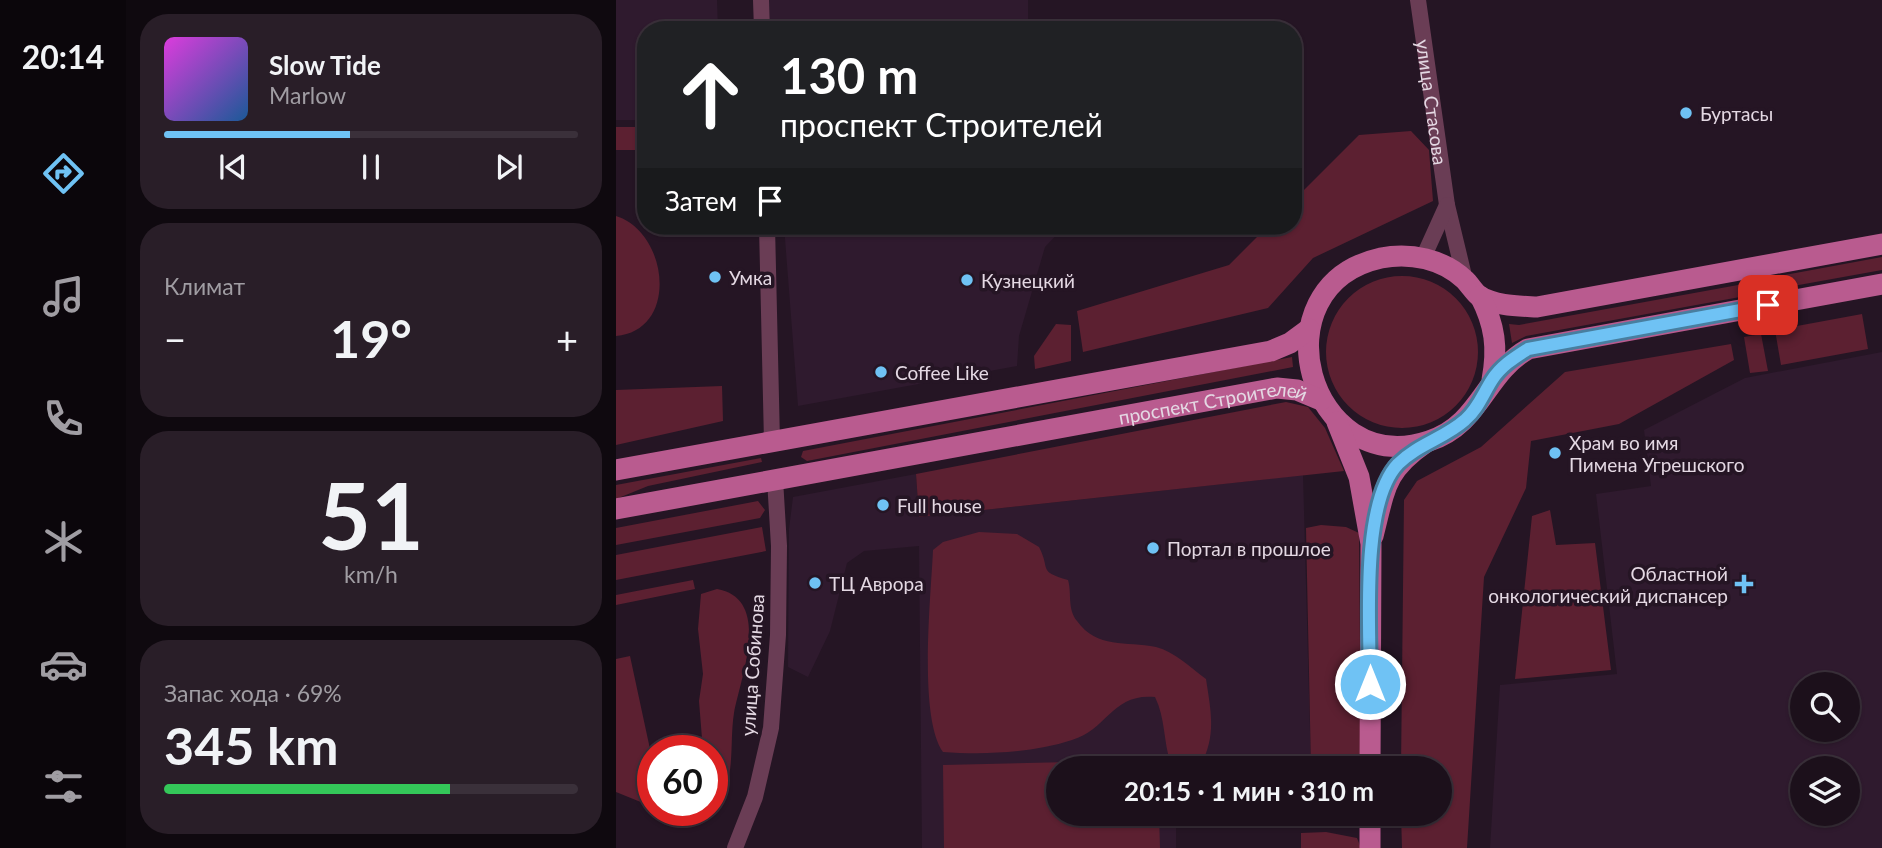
<!DOCTYPE html>
<html lang="ru">
<meta charset="utf-8">
<style>
:root{--surface:#1c101b;--page:#291e28;--text:#f1f3f6;--muted:#a09da3;--line:#3a303a;--accent:#6fc2f4}
body{margin:0;font-family:Lato,sans-serif;background:var(--page);color:var(--text);height:100vh;display:flex;flex-direction:column;font-size:26px;white-space:nowrap}
*{box-sizing:border-box;margin:0}
p{font-size:23px;color:var(--muted)}
.icon{flex:none;width:38px;height:38px;fill:none;stroke:currentColor;stroke-width:2;stroke-linecap:round;stroke-linejoin:round}
.map{position:relative;flex:1;overflow:hidden}
.details{display:flex;flex-direction:column;gap:14px;padding:14px;background:#0f090f;width:490px}
.details>*{flex:none}
.top-card{position:absolute;left:21px;top:21px;width:665px;height:214px;border-radius:28px;box-shadow:0 2px 5px #0004,0 0 0 2px var(--line);background:#202124;color:#fff;overflow:hidden}
.controls{position:absolute;left:1174px;top:672px;display:grid;gap:14px}
.controls a{display:grid;place-items:center;width:70px;height:70px;border-radius:50%;background:var(--surface);box-shadow:0 2px 5px #0004,0 0 0 2px var(--line);font-size:35px}
.speed{position:absolute;left:21px;top:735px;display:flex;gap:14px;font-size:35px;font-weight:700;text-align:center}
.speed>*{display:grid;place-content:center;width:91px;height:91px;border-radius:50%;background:var(--surface);box-shadow:0 2px 5px #0004,0 0 0 2px var(--line);line-height:1}
.speed .limit{border:10px solid #d22;background:#fff;color:#111}
.pin{position:absolute;display:grid;place-items:center;width:60px;height:60px;color:#fff;margin:-30px;border-radius:14px;box-shadow:0 4px 10px #0006}
.me{position:absolute;width:77px;margin:-38px;rotate:0deg;stroke-linejoin:round;filter:drop-shadow(0 0 5px #0008)}
.turn{display:flex;align-items:center;gap:24px;height:147px;padding:0 28px;font-size:32px}
.turn .icon{width:91px;height:91px;stroke-width:2.5}
.turn b{display:block;font-size:49px;line-height:60px}
.then{display:flex;align-items:center;height:66px;padding:0 28px;background:#0003;gap:14px;font-size:26px}
.big{font-size:52px;font-weight:700;line-height:1.1}
.details .widget{flex:1;display:flex;flex-direction:column;justify-content:center;gap:10px;min-width:0;padding:0 24px;border-radius:28px;background:var(--page)}
.details .dial{align-items:center;gap:0}
.dial b{font-size:91px;line-height:1}
.song{display:flex;align-items:center;gap:21px}
.cover{width:84px;height:84px;border-radius:10px;background:linear-gradient(135deg,hsl(300 70% 55%),hsl(210 70% 35%))}
.played{height:7px;border-radius:4px;background:linear-gradient(90deg,var(--accent) 45%,var(--line) 45%)}
.keys{display:flex;justify-content:space-around;direction:ltr}
.heat{display:flex;justify-content:space-between;align-items:center;font-size:38px;direction:ltr}
.charge{height:10px;border-radius:5px;background:linear-gradient(90deg,#34c759 69%,var(--line) 0)}
.trip{position:absolute;left:430px;top:756px;width:406px;height:70px;border-radius:35px;background:var(--surface);box-shadow:0 2px 5px #0004,0 0 0 2px var(--line);font-weight:700;line-height:70px;text-align:center}
main{display:flex;flex:1;min-height:0}
.tab-bar{display:flex;flex-direction:column;width:126px;justify-content:space-around;align-items:center;background:#0b060b;color:var(--muted)}
.tab-bar .icon{width:49px;height:49px}
.tab-bar .selected{color:var(--accent)}
.tab-bar b{font-size:32px;color:var(--text)}
.map>svg:first-child{display:block}
</style>
<main>
<nav class="tab-bar">
<b>20:14</b>
<svg class="icon selected" aria-label="directions" viewBox="0 0 24 24"><path d="M12 3l9 9-9 9-9-9zM9 14v-3h6M13 9l2 2-2 2"/></svg>
<svg class="icon" aria-label="music" viewBox="0 0 24 24"><path d="M9 18V5l10-2v13"/><circle cx="6" cy="18" r="3"/><circle cx="16" cy="16" r="3"/></svg>
<svg class="icon" aria-label="phone" viewBox="0 0 24 24"><path d="M5 4h4l2 5-3 2q2 4 5 5l2-3 5 2v4C11 20 4 13 5 4z"/></svg>
<svg class="icon" aria-label="climate" viewBox="0 0 24 24"><path d="M12 3v18M4 7l16 10M4 17L20 7"/></svg>
<svg class="icon" aria-label="car" viewBox="0 0 24 24"><path d="M5 17H2v-5l4-1 3-4h7l3 4 3 1v5h-3M9 17h6M6 11h13"/><circle cx="7" cy="17" r="2"/><circle cx="17" cy="17" r="2"/></svg>
<svg class="icon" aria-label="filters" viewBox="0 0 24 24"><path d="M4 7h16M4 17h16"/><circle cx="9" cy="7" r="2"/><circle cx="15" cy="17" r="2"/></svg>
</nav>
<section class="details">
<div class="widget">
<div class="song"><i class="cover"></i><div><b>Slow Tide</b><p>Marlow</p></div></div>
<div class="played"></div>
<div class="keys"><svg class="icon" aria-label="previous" viewBox="0 0 24 24"><path d="M18 5L8 12l10 7zM5 5v14"/></svg><svg class="icon" aria-label="pause" viewBox="0 0 24 24"><path d="M8 5v14M16 5v14"/></svg><svg class="icon" aria-label="next" viewBox="0 0 24 24"><path d="M6 5l10 7-10 7zM19 5v14"/></svg></div>
</div>
<div class="widget"><p>Климат</p>
<div class="heat"><a>−</a><b class="big">19°</b><a>+</a></div>
</div>
<div class="widget dial"><b>51</b><p>km/h</p></div>
<div class="widget"><p>Запас хода · 69%</p><b class="big">345 km</b><div class="charge"></div></div>
</section>
<div class="map">
<svg width="1266" height="848" viewBox="0 0 1266 848">
<rect width="100%" height="100%" fill="#251524"/>
<path fill="#2f1a2e" fill-rule="evenodd" d="M0,0H101L102,30H30V120H0Z
M153,0H412V30H154Z
M168,226H449L429,247L403,336L401,366L182,406Z
M1266,352V848H874L884,685L1001,674L980,494L1035,486L1028,430L1129,378ZM1232,684V730H1186V684ZM1232,768V814H1186V768Z
M300,474L303,517L687,475L695,768H443V814H560V848H306L303,546L248,551L231,563L214,631L192,677L172,667L173,529L177,497Z"/>
<path fill="#5c2031" d="M0,127H28L29,150H0Z
M795,131L813,150L817,201L697,258L652,308L467,352L461,311L613,265L652,226H677V201L743,135Z
M0,216C52,232 64,330 0,336Z
M1266,257V270L1155,290L1153,278Z
M710 352a76 76 0 1 1 152 0a76 76 0 1 1-152 0Z
M1144,281L1146,293L910,336L896,343L893,324L903,325Z
M1246,314L1252,349L1165,365L1159,330Z
M440,324L455,325V361L419,369L418,356Z
M1145,334L1152,371L1134,373L1128,337Z
M1115,344L1118,360L1003,424L915,441L910,488L868,577L851,848H786L785,814H824V768H785L788,500L801,481L865,447L949,372Z
M676,357L677,367L191,461L185,457L187,451Z
M106,386L107,421L0,445V390Z
M670,402L692,407L709,428L728,471L303,517L300,474Z
M145,458L146,462L32,486L0,499V485Z
M142,501L149,510L144,518L0,545V528Z
M934,510L940,545L979,543L995,670L899,679L916,516Z
M705,525L730,527L743,533L745,768H695L690,528Z
M146,527L150,551L0,580V555Z
M363,532L401,534L423,547C435,570 421,571 452,580C456,593 451,609 461,621C481,649 510,641 540,647C559,652 574,667 590,679C595,712 601,737 583,768L556,767C547,744 550,719 539,697C496,693 492,729 456,740C416,753 369,755 327,752C302,717 315,596 317,550L327,542Z
M77,580L79,589L0,605V595Z
M101,589C157,599 124,679 118,713C114,738 118,764 110,788L101,790L96,788V751H87L83,701L87,674L82,629L85,594Z
M14,656L37,763V807L0,792V659Z
M542,760V768H443V814H543L544,848H328L327,765Z
M44,810H72L77,814L73,822Z
M710,832L741,838L745,848H685V833Z"/>
<g fill="none" stroke-linecap="round" stroke-linejoin="round">
<g stroke="#6a3d55" stroke-width="16">
<path d="M145,0L146,30"/>
<path id="s1" d="M802,0L831,205L849,280"/>
<path d="M151,226L156,442"/>
<path d="M807,258L831,205"/>
<path d="M119,848L139,797L155,728L162,635L163,546L159,479"/>
</g>
<g stroke="#b95b8f" stroke-width="21">
<path d="M1266,244L921,307C903,306 879,306 863,296C858,292 854,285 849,280C827,259 794,252 765,258C638,286 693,481 813,441C865,424 868,374 912,349L1266,284"/>
<path d="M864,296C879,325 882,348 876,380"/>
<path d="M721,422L743,477L755,544L754,768"/>
<path d="M0,470L655,351L674,343L693,329"/>
<path id="s2" d="M0,509L661,388L681,390L705,400"/>
<path d="M757,536C769,490 768,471 809,443"/>
<path d="M754,848V814"/>
</g>
</g>
<g fill="none" stroke-linecap="round" stroke-linejoin="round">
<defs>
<path id="route" d="M754,684C754,630 744,504 782,464C802,444 829,438 849,420C862,409 867,394 876,380C885,366 898,358 912,349L1152,305"/>
</defs>
<use href="#route" stroke="#487e9f" stroke-width="18"/>
<use href="#route" stroke="#6fc2f4" stroke-width="12"/>
</g>
<g fill="#6fc2f4" stroke="#251524" stroke-width="2.5">
<circle cx="1070" cy="113" r="7"/>
<circle cx="99" cy="277" r="7"/>
<circle cx="351" cy="280" r="7"/>
<circle cx="265" cy="372" r="7"/>
<circle cx="939" cy="453" r="7"/>
<circle cx="267" cy="505" r="7"/>
<circle cx="537" cy="548" r="7"/>
<circle cx="199" cy="583" r="7"/>
<path d="M1124.5 573.5h7v7h7v7h-7v7h-7v-7h-7v-7h7z"/>
</g>
<g text-anchor="middle" dominant-baseline="central" stroke-width="7" stroke-linejoin="round" paint-order="stroke">
<g font-size="19" fill="#e4d8e3" stroke="#251524">
<text stroke="none"><textPath href="#s1" startOffset="103">улица Стасова</textPath></text>
<text stroke="none"><textPath href="#s2" startOffset="607">проспект Строителей</textPath></text>
<text transform="translate(136 665) rotate(-86)">улица Собинова</text>
</g>
<g font-size="19" fill="#e4d8e3" stroke="#251524" text-anchor="start">
<text x="1084" y="113">Буртасы</text>
<text x="113" y="277">Умка</text>
<text x="365" y="280">Кузнецкий</text>
<text x="279" y="372">Coffee Like</text>
<text x="953" y="442">Храм во имя<tspan x="953" dy="22">Пимена Угрешского</tspan></text>
<text x="281" y="505">Full house</text>
<text x="551" y="548">Портал в прошлое</text>
<text x="1112" y="573" text-anchor="end">Областной<tspan x="1112" dy="22">онкологический диспансер</tspan></text>
<text x="213" y="583">ТЦ Аврора</text>
</g>
</g>
</svg>
<div class="controls">
<a><svg class="icon" aria-label="search" viewBox="0 0 24 24"><circle cx="10" cy="10" r="6"/><path d="M15 15l6 6"/></svg></a>
<a><svg class="icon" aria-label="layers" viewBox="0 0 24 24"><path d="M12 4l9 5-9 5-9-5zM3 14l9 5 9-5"/></svg></a>
</div>
<div class="speed"><div class="limit">60</div></div>
<div class="pin" style="left:1152px;top:305px;background:#d93025"><svg class="icon" aria-label="arrive" viewBox="0 0 24 24"><path d="M6 21V4h12l-3 4 3 4H6"/></svg></div>
<svg class="me" style="left:754px;top:684px" viewBox="-20 -20 40 40"><circle r="17" fill="#6fc2f4" stroke="#fff" stroke-width="3"/><path d="M0-11L8 9 0 5-8 9z" fill="#fff"/></svg>
<div class="trip">20:15 · 1 мин · 310 m</div>
<div class="top-card">
<div class="turn"><svg class="icon" aria-label="ahead" viewBox="0 0 24 24"><path d="M12 20V5M6 11l6-6 6 6"/></svg><div><b>130 m</b>проспект Строителей</div></div>
<div class="then">Затем<svg class="icon" aria-label="arrive" viewBox="0 0 24 24"><path d="M6 21V4h12l-3 4 3 4H6"/></svg></div>
</div>
</div>
</main>
